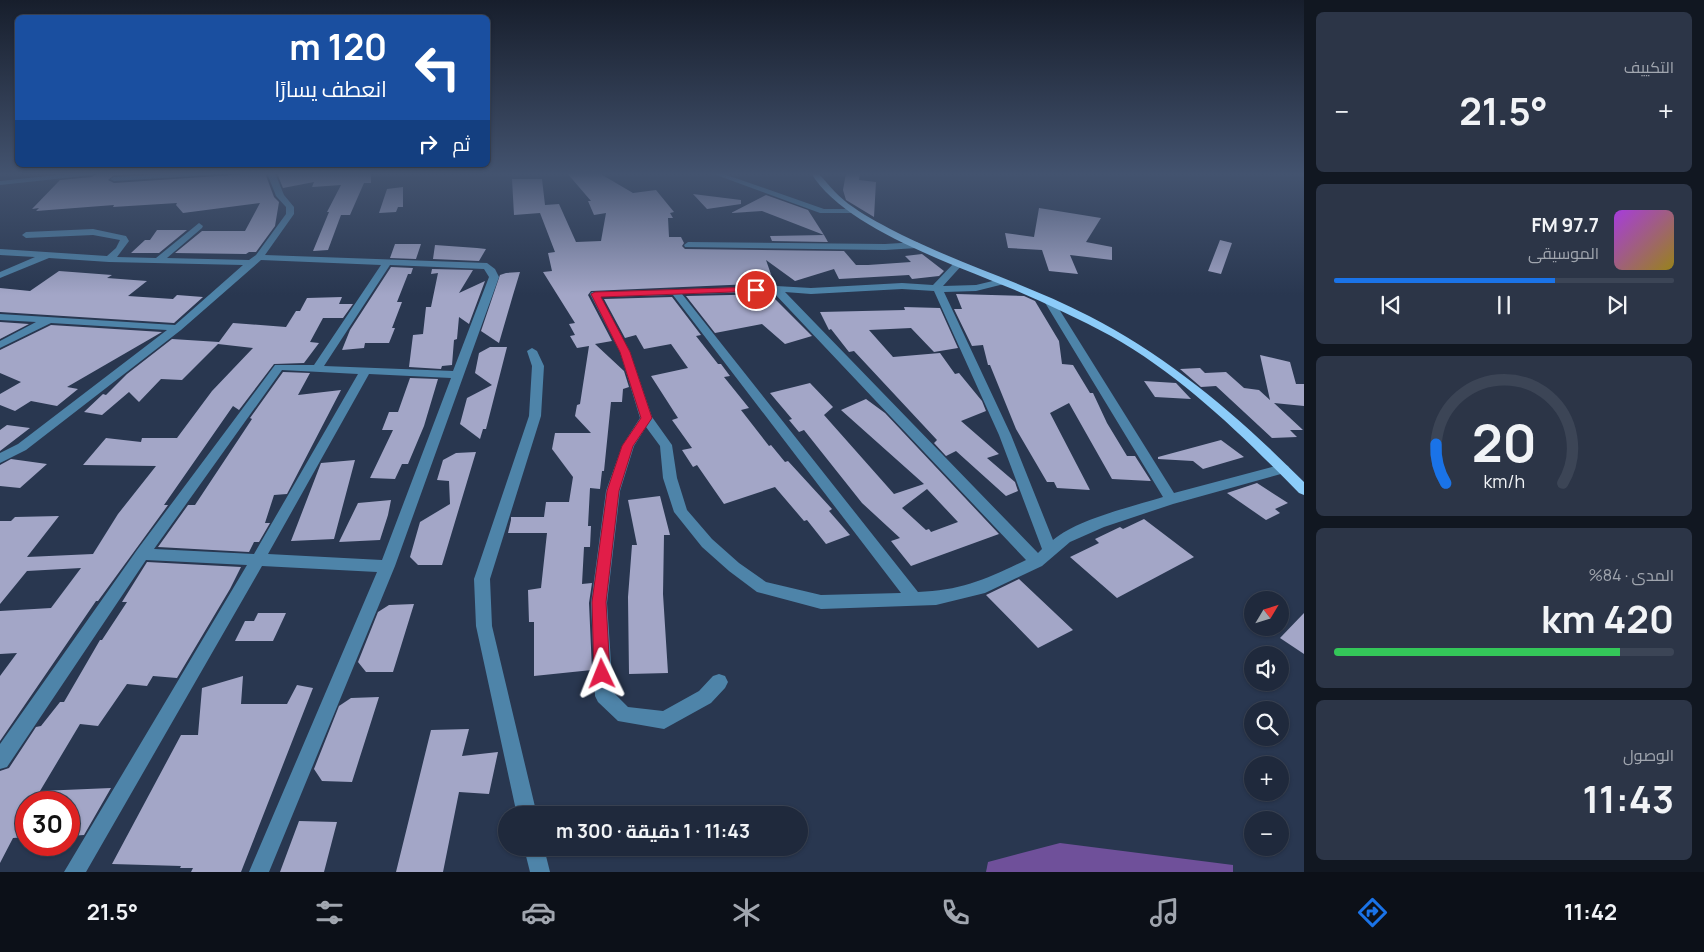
<!DOCTYPE html>
<html lang="ar">
<meta charset="utf-8">
<style>
:root{--surface:#1f293c;--page:#2c3547;--text:#f1f3f6;--muted:#a1a6af;--line:#3c4556;--accent:#1a73e8}
body{margin:0;font-family:Manrope,Cairo,sans-serif;background:var(--page);color:var(--text);direction:rtl;height:100vh;display:flex;flex-direction:column;font-size:19px;white-space:nowrap}
*{box-sizing:border-box;margin:0}
p{font-size:16px;color:var(--muted)}
.icon{flex:none;width:28px;height:28px;fill:none;stroke:currentColor;stroke-width:2;stroke-linecap:round;stroke-linejoin:round}
.map{position:relative;flex:1;overflow:hidden;direction:ltr}
.side{display:flex;flex-direction:column;gap:12px;padding:12px;background:#111721;width:400px}
.side>*{flex:none}
.banner{position:absolute;left:15px;top:15px;width:475px;height:152px;border-radius:8px;box-shadow:0 1px 4px #0004,0 0 0 1px var(--line);direction:rtl;background:#1a4fa0;color:#fff;overflow:hidden}
.needle{width:32px;rotate:52deg}
.fabs{position:absolute;left:1244px;top:591px;display:grid;gap:10px}
.fabs a{display:grid;place-items:center;width:45px;height:45px;border-radius:50%;background:var(--surface);box-shadow:0 1px 4px #0004,0 0 0 1px var(--line);font-size:25px}
.speed{position:absolute;left:15px;top:791px;display:flex;gap:10px;font-size:25px;font-weight:700;text-align:center}
.speed>*{display:grid;place-content:center;width:65px;height:65px;border-radius:50%;background:var(--surface);box-shadow:0 1px 4px #0004,0 0 0 1px var(--line);line-height:1}
.speed .limit{border:8px solid #d22;background:#fff;color:#111}
.pin{position:absolute;display:grid;place-items:center;width:42px;height:42px;color:#fff;margin:-21px;border:2px solid #fff;border-radius:50%;box-shadow:0 1px 5px #0007}
.me{position:absolute;width:55px;margin:-28px;rotate:358deg;stroke-linejoin:round;filter:drop-shadow(0 0 4px #0008)}
.turn{display:flex;align-items:center;gap:18px;height:105px;padding:0 20px;font-size:22px}
.turn .icon{width:65px;height:65px;stroke-width:2.5}
.turn b{display:block;font-size:35px;line-height:42px}
.then{display:flex;align-items:center;height:48px;padding:0 20px;background:#0003;gap:10px;font-size:19px}
.big{font-size:38px;font-weight:700;line-height:1.1}
.side .card{flex:1;display:flex;flex-direction:column;justify-content:center;gap:8px;min-width:0;padding:0 18px;border-radius:8px;background:var(--page)}
.side .dial{align-items:center;gap:0}
.dial svg{height:130px;overflow:visible;fill:none;stroke:var(--line);stroke-width:7;stroke-linecap:round;text-anchor:middle}
.dial text{fill:var(--text);stroke:none}
.song{display:flex;align-items:center;gap:15px}
.cover{width:60px;height:60px;border-radius:8px;background:linear-gradient(135deg,hsl(280 70% 55%),hsl(50 70% 35%))}
.played{height:5px;border-radius:2px;background:linear-gradient(90deg,var(--accent) 65%,var(--line) 65%)}
.keys{display:flex;justify-content:space-around;direction:ltr}
.heat{display:flex;justify-content:space-between;align-items:center;font-size:28px;direction:ltr}
.charge{height:8px;border-radius:4px;background:linear-gradient(90deg,#34c759 84%,var(--line) 0)}
.trip{position:absolute;left:498px;top:806px;width:310px;height:50px;border-radius:25px;background:var(--surface);box-shadow:0 1px 4px #0004,0 0 0 1px var(--line);font-weight:700;line-height:50px;text-align:center;direction:rtl}
.tab-bar{display:flex;height:80px;justify-content:space-around;align-items:center;background:#0c1018;color:var(--muted)}
.tab-bar .icon{width:35px;height:35px}
.tab-bar .active{color:var(--accent)}
.tab-bar b{font-size:22px;color:var(--text)}
main{display:flex;flex:1;min-height:0}
.map>svg:first-child{display:block}
</style>
<main>
<section class="side">
<div class="card"><p>التكييف</p>
<div class="heat"><a>−</a><b class="big">21.5°</b><a>+</a></div>
</div>
<div class="card">
<div class="song"><i class="cover"></i><div><b>97.7 FM</b><p>الموسيقى</p></div></div>
<div class="played"></div>
<div class="keys"><svg class="icon" aria-label="previous" viewBox="0 0 24 24"><path d="M18 5L8 12l10 7zM5 5v14"/></svg><svg class="icon" aria-label="pause" viewBox="0 0 24 24"><path d="M8 5v14M16 5v14"/></svg><svg class="icon" aria-label="next" viewBox="0 0 24 24"><path d="M6 5l10 7-10 7zM19 5v14"/></svg></div>
</div>
<div class="card dial"><svg viewBox="0 0 100 80">
<path d="M14 69A42 42 0 1 1 86 69"/>
<path d="M14 69A42 42 0 0 1 8 45" stroke="#1a73e8"/>
<text x="50" y="56" font-size="32" font-weight="700">20</text>
<text x="50" y="72" font-size="11">km/h</text>
</svg></div>
<div class="card"><p>المدى · 84%</p><b class="big">420 km</b><div class="charge"></div></div>
<div class="card"><p>الوصول</p><b class="big">11:43</b></div>
</section>
<div class="map">
<svg width="1304" height="872" viewBox="0 0 1304 872">
<rect width="100%" height="100%" fill="#293750"/>
<path fill="#6f509a" d="M1060,843L1233,865V872H986L988,862Z"/>
<path fill="#a3a6c7" fill-rule="evenodd" d="M98,173H155L114,175L108,180L114,183L265,173L274,197L279,202L275,226L256,252H249L246,254L175,253L202,231H245L260,203L183,213L176,205L177,203L113,207L114,205L36,211L39,208L32,209L60,180L92,177Z
M277,173H371V183H364L350,215H341L328,250L313,251L329,212H327L341,185L312,187L314,182L283,188Z
M567,173H599L633,193L656,190L674,212L670,213L673,218H668L669,237H681L684,243L682,246L685,249L844,251L856,265H868L911,262L905,256L922,254L944,271L939,276L912,279L909,275L839,279L834,269L795,281L766,260L774,283L591,291L588,295L612,341L595,344L624,371L629,387L623,389L622,402H611L604,471H602L600,489L590,488L588,526H591L590,547H584L582,584L592,583L589,603L592,670L534,676V622H529L528,590L541,588L547,533H508L511,520V517H544L546,502H569L573,477L552,449L555,433H591L575,416L577,405L580,404L589,346L577,348L570,336L575,335L569,324L575,323L543,272L552,271L548,253L555,252L540,213L514,215L512,179H542L545,205L559,204L576,242L601,241L606,213L594,215L588,201H591Z
M846,173H860L859,180L876,182L874,217L846,200L843,190Z
M403,187V207H398L396,212L379,213L387,189Z
M693,194L741,200V204L707,209Z
M766,195L808,210L824,235L762,211L731,213Z
M1039,208L1101,218L1086,242L1112,247V260L1070,255L1078,274L1049,271L1042,250L1008,248L1005,233L1034,237Z
M157,230H187L159,253H131L145,240H150Z
M824,235L828,242L772,241L770,236Z
M1220,240L1232,243L1221,274L1208,271Z
M395,244H421L416,259L390,258Z
M435,245L477,248L486,249L479,261L433,259Z
M391,267L413,268L411,274H408L397,302H402L392,328H395L389,343H365L364,348L342,350L350,330Z
M432,269L473,270L459,293L485,281L469,324L459,317L457,339L454,340L452,365L442,366L441,369L409,367L413,335L423,334L426,307H431L438,273L431,274Z
M59,271L112,275L107,278L147,281L128,296L173,299L177,295L203,297L174,323L0,312V288L30,291Z
M520,272L513,295L499,343L481,331L500,275L506,273Z
M770,294L812,336L785,344L762,324L715,333L686,296Z
M956,294L1024,296L1035,301L1059,341L1062,364L1073,365L1090,393H1093L1107,423L1127,456H1135L1151,481L1112,479L1069,403L1050,413L1090,490L1057,488L1054,482H1047L1016,429L990,365H988L983,345L972,346L954,309H962Z
M342,297L339,304H353L343,318H323L310,342L319,343L304,363L274,364L239,410L233,406L164,505H168L98,601H96L0,741V676L17,653L0,654V611L51,608L81,568L27,571L0,604V521H11L15,517L59,516L27,557L93,554L118,514L156,466L83,465L106,438L141,442L142,438H177L212,391L253,348L218,344L182,380L161,379L139,402L129,392L102,415L84,412L103,394L106,395L127,374L172,339L219,342L233,323L286,327L296,311H300L307,298Z
M672,297L701,335L696,336L718,364H721L730,376L724,377L749,408L741,410L769,446L771,445L785,462L788,461L832,509L829,511L850,535L826,544L807,520L804,521L775,487L724,504L697,465L693,467L682,450L692,448L672,420L678,418L651,376L688,368L671,344L644,349L636,335L625,338L604,299Z
M904,307L940,308L958,348L934,352L911,328L869,330L893,357L940,353L955,374L959,373L982,401L986,411L961,421L999,454L987,458L1015,482L1018,491L1006,496L956,451L946,456L934,443L937,440L854,351L849,352L831,329L829,330L820,312L905,310Z
M0,322L29,324L0,339Z
M51,325L162,332L67,387L78,389L57,406L31,401L15,411L0,405V394L21,382L0,373V350Z
M490,347H507L486,429H483L480,439L460,424L467,398L492,385L475,373L479,353Z
M1260,355L1290,362L1296,384H1304V406L1274,403L1303,430H1290L1297,437L1272,438L1216,386L1201,387L1180,369L1200,368L1205,373L1226,372L1244,388L1259,390L1270,400Z
M283,372L310,373L298,395L341,390L287,494L274,495L265,523H270L259,542H254L249,552L158,547L188,505H195L252,419L250,418Z
M410,378L438,379L424,426L408,464H402L395,479L370,478L393,430H382L389,412H398Z
M1144,381L1176,383L1191,399L1155,397Z
M810,383L833,407L824,415L894,494L924,484L841,410L866,399L885,413L999,534L911,566L891,541L900,538L862,503L804,430L799,432L789,420L792,419L770,393ZM927,489L958,522L931,532L929,529L926,530L902,508Z
M7,425L30,428L0,451V430Z
M1221,440L1244,457L1203,469L1193,461L1158,459V457Z
M476,452L442,565H418L410,557L420,522L450,504L449,481L437,480L443,460L456,453Z
M11,459L47,464L20,488L0,486V465Z
M355,460L334,539L291,541L321,463Z
M1257,483L1288,503L1275,509L1280,513L1266,520L1227,493Z
M660,496L670,535H664L663,594L668,673L629,674L628,597L632,545H637L628,500Z
M391,500L388,515L380,540L339,542L358,503Z
M1144,519L1194,557L1117,598L1070,557L1099,543L1095,539L1120,527L1123,529Z
M147,562L241,567L230,589L177,678L153,676L147,686L127,684L98,726L80,724L40,791L111,788L84,835L69,836V802H26V837L13,838L0,863V771L9,768L36,727L41,726L60,702H64L100,640H102L127,602H122Z
M1019,579L1073,630L1038,648L986,595Z
M414,604L393,672H366L358,662L378,612L389,605Z
M258,613H286L273,641H235L245,621H254Z
M1304,613V654L1280,638Z
M243,676L241,704H287L297,685L313,688L241,872H191L193,868H180L181,866L112,864L181,735H198L202,688Z
M379,697L352,782L322,781L314,769L339,706L351,698Z
M469,729L462,756L498,752L489,794L459,792L443,872H396L431,730Z
M299,821L337,822L324,872H280Z"/>
<g fill="none" stroke-linecap="round" stroke-linejoin="round">
<path fill="#4e84a9" fill-rule="evenodd" d="M75,173H96L92,175L0,185V181Z
M181,173H215L211,175L114,181L110,179L114,177Z
M267,173H275L284,195L294,207V214L265,255L487,263L495,269L499,277L395,566L269,872H249L377,572L262,566L86,872H64L247,565L146,560L7,767L0,769V744L137,550L275,365H314L381,265L261,260L181,330L26,450L0,463V453L18,444L167,330L51,323L0,348V341L36,322L0,320V314L175,325L243,265L109,262L49,258L0,278V272L35,257L0,255V249L107,256L116,248L120,240L93,235L26,238L22,235L26,232L93,229L126,236L129,241L117,257L156,258L199,223L203,226L202,228L167,258L249,260L256,255L286,214V207L276,196ZM390,265L484,269L489,277L453,371L324,366ZM282,370L358,374L254,554L154,549ZM369,374L451,378L382,560L268,554Z
M711,173H721L824,209H852L856,211L852,213H820Z
M688,242L885,244L917,242L921,245L917,248L885,250L685,247L684,245Z
M958,261L963,264L943,286L976,285L1001,279L1006,282L1004,284L976,291L944,292L1011,435L1053,540C1078,519 1131,507 1163,497L1044,301L1046,299L1049,298L1054,301L1174,493L1283,464L1288,466L1290,469L1288,472L1173,504L1104,527L1070,542L1042,566L985,593L936,605L821,609L757,592L729,571L702,547L674,512L663,478L660,446L646,427L634,446L620,491L607,603L613,692L628,707L663,711L699,691L713,676L719,674L725,676L728,682L725,688L711,703L664,729L618,721L598,702L595,696L591,603L606,491L622,446L640,418L620,352L590,294L592,292L776,286L811,288L902,283L933,285L955,262ZM902,289L934,291L999,435L1042,549L1038,553L785,292L811,294ZM773,292L1026,560C989,578 961,591 918,592L682,294ZM672,295H673L901,593L821,595L766,582L739,563L712,539L687,510L677,478L672,445L652,417L630,352L601,297Z
M532,348L537,351L544,366L541,416L490,579L492,626L537,815H517L476,626L474,579L529,416L532,366L527,351Z
M524,848H544L550,872H530Z"/>
<path fill="#8cccf9" fill-rule="evenodd" d="M811,173H818C829,185 839,198 853,207C868,218 885,226 902,235C963,265 1029,285 1089,316C1171,358 1239,417 1304,482V495L1299,493C1242,435 1182,376 1111,336C1080,319 1047,304 1015,290C955,265 844,228 811,173Z"/>
</g>
<linearGradient id="sky" x2="0" y2="1"><stop stop-color="#171e2c"/><stop offset="0.59" stop-color="#43536f"/><stop offset="1" stop-color="#43536f" stop-opacity="0"/></linearGradient>
<rect width="1304" height="295" fill="url(#sky)"/>
<path fill="#e11d48" stroke="#92132f" d="M756,287L759,288V291L601,297L630,352L652,418L633,446L619,491L606,602L610,674L607,680L602,682L596,680L594,674L592,602L607,491L622,446L641,418L620,352L591,294L595,292Z"/>
</svg>
<div class="fabs">
<a><svg class="needle" viewBox="-14 -14 28 28"><path d="M0-13l5 13h-10z" fill="#e53935"/><path d="M0 13l5-13h-10z" fill="#a1a6af"/></svg></a>
<a><svg class="icon" aria-label="sound" viewBox="0 0 24 24"><path d="M4 9h4l5-4v14l-5-4H4zM17 9q2 3 0 6"/></svg></a>
<a><svg class="icon" aria-label="search" viewBox="0 0 24 24"><circle cx="10" cy="10" r="6"/><path d="M15 15l6 6"/></svg></a>
<a>+</a>
<a>−</a>
</div>
<div class="speed"><div class="limit">30</div></div>
<div class="pin" style="left:756px;top:290px;background:#d93025"><svg class="icon" aria-label="arrive" viewBox="0 0 24 24"><path d="M6 21V4h12l-3 4 3 4H6"/></svg></div>
<svg class="me" style="left:602px;top:674px" viewBox="-20 -20 40 40"><path d="M0-17L14 15 0 8-14 15z" fill="#e11d48" stroke="#fff" stroke-width="4"/></svg>
<div class="trip">11:43 · 1 دقيقة · 300 m</div>
<div class="banner">
<div class="turn"><svg class="icon" aria-label="left" viewBox="0 0 24 24"><path d="M17 20v-9H6M10 6l-5 5 5 5"/></svg><div><b>120 m</b>انعطف يسارًا</div></div>
<div class="then">ثم<svg class="icon" aria-label="right" viewBox="0 0 24 24"><path d="M7 20v-9h11M14 6l5 5-5 5"/></svg></div>
</div>
</div>
</main>
<nav class="tab-bar">
<b>11:42</b>
<svg class="icon active" aria-label="directions" viewBox="0 0 24 24"><path d="M12 3l9 9-9 9-9-9zM9 14v-3h6M13 9l2 2-2 2"/></svg>
<svg class="icon" aria-label="music" viewBox="0 0 24 24"><path d="M9 18V5l10-2v13"/><circle cx="6" cy="18" r="3"/><circle cx="16" cy="16" r="3"/></svg>
<svg class="icon" aria-label="phone" viewBox="0 0 24 24"><path d="M5 4h4l2 5-3 2q2 4 5 5l2-3 5 2v4C11 20 4 13 5 4z"/></svg>
<svg class="icon" aria-label="climate" viewBox="0 0 24 24"><path d="M12 3v18M4 7l16 10M4 17L20 7"/></svg>
<svg class="icon" aria-label="car" viewBox="0 0 24 24"><path d="M5 17H2v-5l4-1 3-4h7l3 4 3 1v5h-3M9 17h6M6 11h13"/><circle cx="7" cy="17" r="2"/><circle cx="17" cy="17" r="2"/></svg>
<svg class="icon" aria-label="filters" viewBox="0 0 24 24"><path d="M4 7h16M4 17h16"/><circle cx="9" cy="7" r="2"/><circle cx="15" cy="17" r="2"/></svg>
<b>21.5°</b>
</nav>
